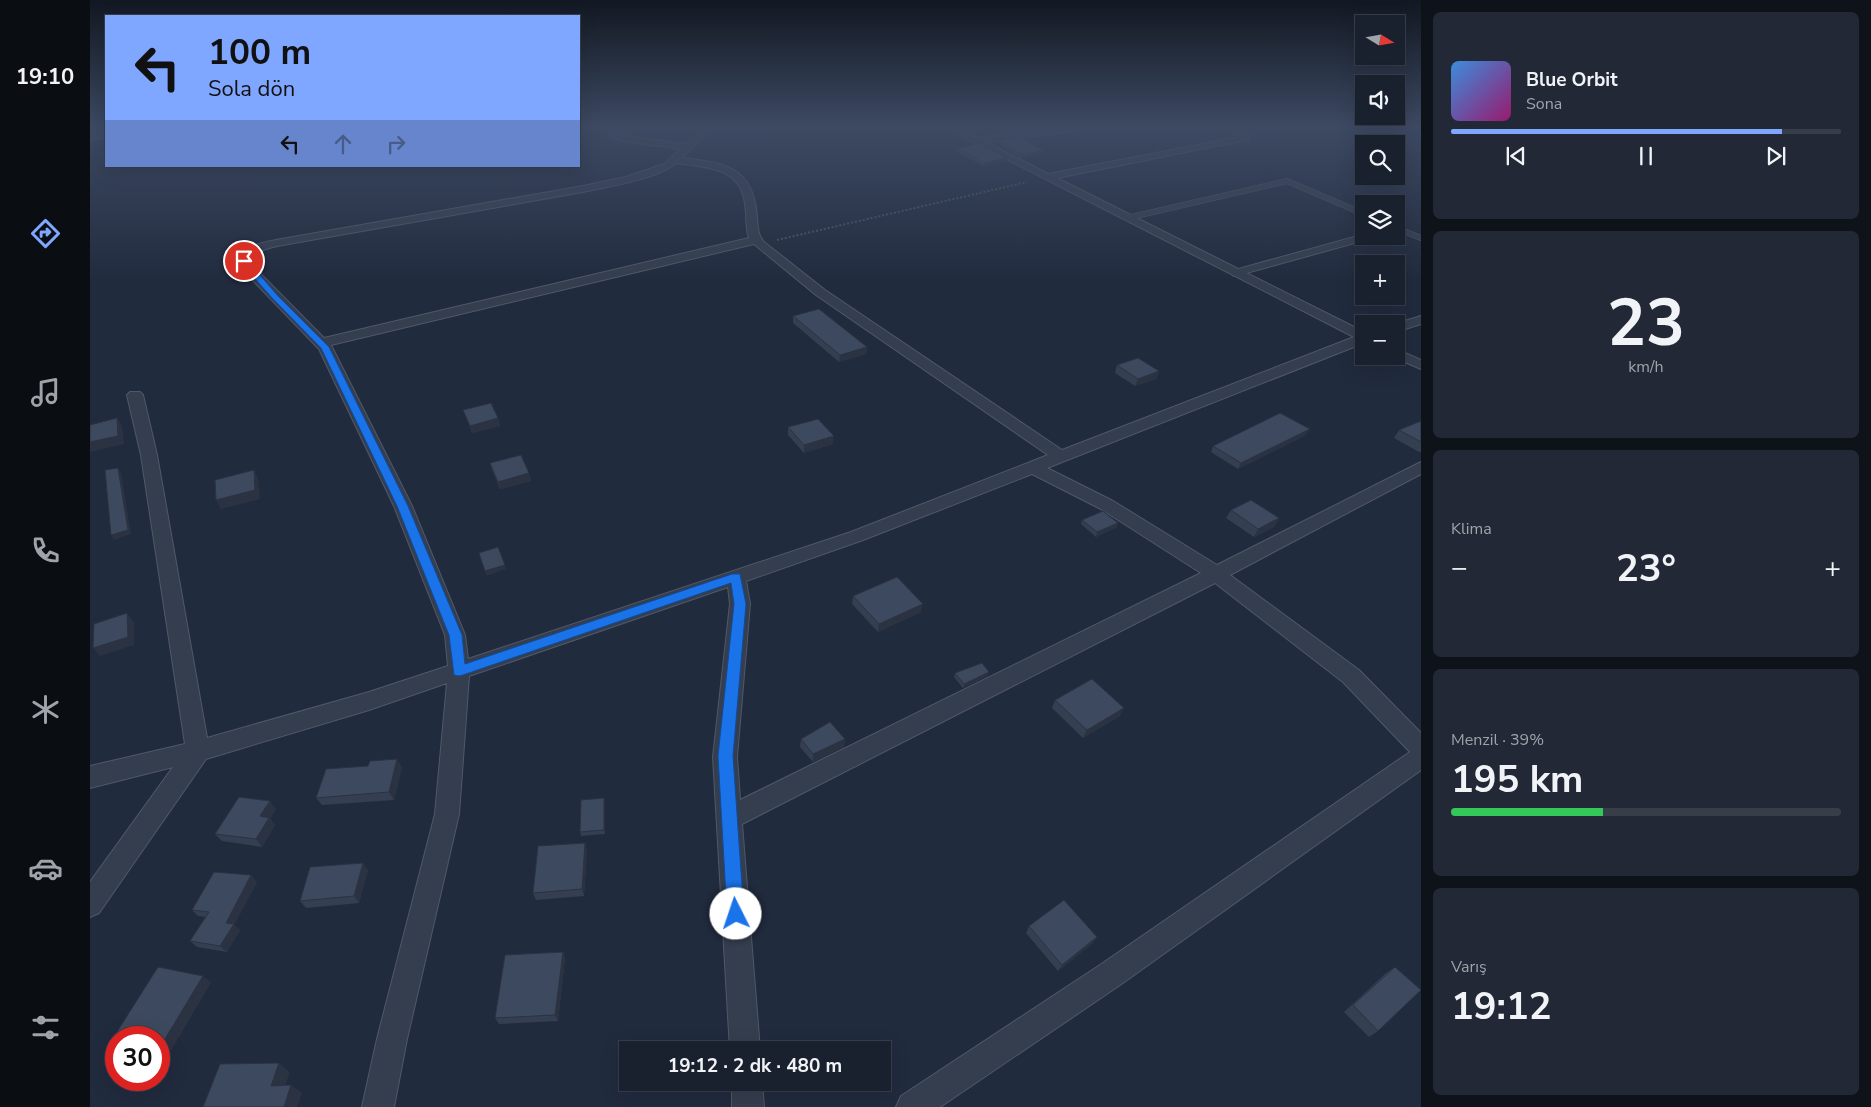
<!DOCTYPE html>
<html lang="tr">
<meta charset="utf-8">
<style>
:root{--surface:#19202e;--page:#222836;--text:#f1f3f6;--muted:#9fa3aa;--line:#373e4a;--accent:#80a7ff}
body{margin:0;font-family:"Nunito Sans",sans-serif;background:var(--page);color:var(--text);height:100vh;display:flex;flex-direction:column;font-size:19px;white-space:nowrap}
*{box-sizing:border-box;margin:0}
p{font-size:16px;color:var(--muted)}
.icon{flex:none;width:28px;height:28px;fill:none;stroke:currentColor;stroke-width:2;stroke-linecap:round;stroke-linejoin:round}
.map{position:relative;flex:1;overflow:hidden}
.panel{display:flex;flex-direction:column;gap:12px;padding:12px;background:#0e1219;width:450px}
.panel>*{flex:none}
.guide{position:absolute;left:15px;top:15px;width:475px;height:152px;border-radius:0px;box-shadow:0 5px 20px #0002,0 0 0 1px var(--line);background:#80a7ff;color:#111;overflow:hidden}
.needle{width:32px;rotate:101deg}
.fabs{position:absolute;left:1265px;top:15px;display:grid;gap:10px}
.fabs a{display:grid;place-items:center;width:50px;height:50px;border-radius:0px;background:var(--surface);box-shadow:0 5px 20px #0002,0 0 0 1px var(--line);font-size:25px}
.speed{position:absolute;left:15px;top:1026px;display:flex;gap:10px;font-size:25px;font-weight:700;text-align:center}
.speed>*{display:grid;place-content:center;width:65px;height:65px;border-radius:50%;background:var(--surface);box-shadow:0 5px 20px #0002,0 0 0 1px var(--line);line-height:1}
.speed .limit{border:8px solid #d22;background:#fff;color:#111}
.pin{position:absolute;display:grid;place-items:center;width:42px;height:42px;color:#fff;margin:-21px;border:2px solid #fff;border-radius:50%;box-shadow:0 1px 5px #0007}
.me{position:absolute;width:55px;margin:-28px;rotate:356deg;stroke-linejoin:round;filter:drop-shadow(0 0 4px #0008)}
.turn{display:flex;align-items:center;gap:18px;height:105px;padding:0 20px;font-size:22px}
.turn .icon{width:65px;height:65px;stroke-width:2.5}
.turn b{display:block;font-size:35px;line-height:42px}
.lanes{display:flex;align-items:center;height:48px;padding:0 20px;background:#0003;justify-content:center;gap:25px;direction:ltr}
.lanes .off{opacity:.35}
.big{font-size:38px;font-weight:700;line-height:1.1}
.panel .widget{flex:1;display:flex;flex-direction:column;justify-content:center;gap:8px;min-width:0;padding:0 18px;border-radius:8px;background:var(--page)}
.panel .dial{align-items:center;gap:0}
.dial b{font-size:65px;line-height:1}
.song{display:flex;align-items:center;gap:15px}
.cover{width:60px;height:60px;border-radius:8px;background:linear-gradient(135deg,hsl(210 70% 55%),hsl(320 70% 35%))}
.played{height:5px;border-radius:2px;background:linear-gradient(90deg,var(--accent) 85%,var(--line) 85%)}
.keys{display:flex;justify-content:space-around;direction:ltr}
.heat{display:flex;justify-content:space-between;align-items:center;font-size:28px;direction:ltr}
.charge{height:8px;border-radius:4px;background:linear-gradient(90deg,#34c759 39%,var(--line) 0)}
.trip{position:absolute;left:529px;top:1041px;width:272px;height:50px;border-radius:0px;background:var(--surface);box-shadow:0 5px 20px #0002,0 0 0 1px var(--line);font-weight:700;line-height:50px;text-align:center}
main{display:flex;flex:1;min-height:0}
.menu{display:flex;flex-direction:column;width:90px;justify-content:space-around;align-items:center;background:#0a0d12;color:var(--muted)}
.menu .icon{width:35px;height:35px}
.menu .selected{color:var(--accent)}
.menu b{font-size:22px;color:var(--text)}
.map>svg:first-child{display:block}
</style>
<main>
<nav class="menu">
<b>19:10</b>
<svg class="icon selected" aria-label="directions" viewBox="0 0 24 24"><path d="M12 3l9 9-9 9-9-9zM9 14v-3h6M13 9l2 2-2 2"/></svg>
<svg class="icon" aria-label="music" viewBox="0 0 24 24"><path d="M9 18V5l10-2v13"/><circle cx="6" cy="18" r="3"/><circle cx="16" cy="16" r="3"/></svg>
<svg class="icon" aria-label="phone" viewBox="0 0 24 24"><path d="M5 4h4l2 5-3 2q2 4 5 5l2-3 5 2v4C11 20 4 13 5 4z"/></svg>
<svg class="icon" aria-label="climate" viewBox="0 0 24 24"><path d="M12 3v18M4 7l16 10M4 17L20 7"/></svg>
<svg class="icon" aria-label="car" viewBox="0 0 24 24"><path d="M5 17H2v-5l4-1 3-4h7l3 4 3 1v5h-3M9 17h6M6 11h13"/><circle cx="7" cy="17" r="2"/><circle cx="17" cy="17" r="2"/></svg>
<svg class="icon" aria-label="filters" viewBox="0 0 24 24"><path d="M4 7h16M4 17h16"/><circle cx="9" cy="7" r="2"/><circle cx="15" cy="17" r="2"/></svg>
</nav>
<div class="map">
<svg width="1331" height="1107" viewBox="0 0 1331 1107">
<rect width="100%" height="100%" fill="#212b3e"/>
<g fill="none" stroke-linecap="round" stroke-linejoin="round">
<defs>
<path id="lane-far1" d="M1136,127L1156,137
M1037,218L1197,181L1274,214
M1306,228L1331,238
M1265,240L1268,239"/>
<path id="lane" d="M1145,273L1268,239"/>
<path id="street" d="M514,127H523L529,134L536,136L596,144L614,127H624L592,158C635,163 663,166 667,216C668,226 667,234 674,242L735,290L972,450L1264,337L854,127H866L887,138L970,127H998L994,130L896,142L958,174L1159,135V139L1156,140L967,178L1274,332V343L957,468L1023,501L1127,565L1331,462V474L1140,575L1269,670L1331,733V770L1030,985L850,1107H806L811,1096L1010,965L1320,752L1253,682L1125,583L652,824L670,1050H640L623,757L640,604L638,587L379,676L369,814L317,1039L304,1107H272L287,1039L345,814L357,683L279,710L116,759L9,913L0,917V882L83,767L0,788V766L95,744L51,455L37,395L40,392H50L53,395L67,455L117,738L279,692L358,666L355,635L304,506L229,349L150,267L148,264C151,246 171,243 186,240L493,186L536,177L574,164L590,149L532,141L523,138ZM586,163C615,167 651,167 655,204C657,215 655,227 659,238L234,338L160,263C162,251 177,249 187,246L493,192C517,187 568,179 586,163ZM664,244L726,295L958,455L761,532L378,659L375,635L322,506L241,345ZM942,474L1011,509L1111,573L650,800L647,757L660,604L656,581L773,540Z
M16,131V137L0,140V134Z
M1331,316V324L1306,332L1305,324Z
M1306,349L1331,360V369L1301,356H1306Z
M642,1082H672L674,1107H642Z"/>
</defs>
<use href="#lane-far1" stroke="#505869" stroke-width="6"/>
<use href="#lane" stroke="#505869" stroke-width="8"/>
<use href="#street" stroke="#505869" stroke-width="2"/>
<path stroke="#41575c" stroke-width="2" stroke-dasharray="2 2" stroke-linecap="butt" d="M687,240L937,182"/>
<use href="#lane-far1" stroke="#353e4e" stroke-width="5"/>
<use href="#lane" stroke="#353e4e" stroke-width="6"/>
<use href="#street" fill="#353e4e" fill-rule="evenodd"/>
</g>
<path fill="#343f51" d="M907,140L953,150L952,154L931,158L907,143Z
M867,149L917,158V161L894,166L866,152Z
M703,316L777,347L776,354L749,362L703,323Z
M1027,365L1069,371L1066,379L1045,386L1025,373Z
M373,410L408,418L410,426L382,433L376,417Z
M1331,421V452H1329L1304,438L1309,430Z
M698,427L743,444L714,453L698,435Z
M1220,429L1216,435L1148,469L1121,452L1123,446Z
M400,463L439,473L441,481L410,489L402,470Z
M1141,510L1189,518L1184,527L1164,537L1136,518Z
M992,520L1027,527L1006,537L991,524Z
M763,596L831,612L788,632L762,604Z
M899,672L898,676L873,688L864,677L865,673Z
M965,700L1030,716L993,738L962,708Z
M711,739H755L754,747L723,762L710,747Z
M278,766L312,767L304,800L232,805L226,798Z
M515,802V834L491,836L490,832Z
M186,809L180,818L185,825L172,847L132,841L125,834Z
M497,850L494,896L446,900L443,893Z
M278,870L269,903L216,908L210,901Z
M167,882L144,925L150,930L137,952L107,947L100,941L115,917L108,916L102,910Z
M939,926L1007,937L1002,944L968,971L936,933Z
M473,952L475,958L468,1021L409,1024L405,1018Z
M1305,967L1288,1031L1279,1037L1254,1012L1296,973Z
M121,982L81,1050L69,1048V1038H30L25,1035Z"/>
<path fill="#2b3342" d="M953,150L952,154L931,158L932,155Z
M917,158V161L894,166V163Z
M777,347L776,354L749,362L750,355Z
M1069,371L1066,379L1045,386L1048,379Z
M27,418L32,426L34,444L0,452V442Z
M408,418L410,426L382,433L380,426Z
M1220,429L1216,435L1148,469L1151,463Z
M744,436L743,444L714,453V445Z
M28,468L31,472L41,534L24,540L21,535Z
M164,470L168,479L170,499L131,509L126,500Z
M439,473L441,481L410,489L408,482Z
M1189,518L1184,527L1164,537L1168,529Z
M1028,523L1027,527L1006,537L1007,532Z
M415,565L416,569L396,576L395,571Z
M833,604L831,612L788,632L789,624Z
M37,613L44,622V645L10,656L3,648Z
M899,672L898,676L873,688L874,684Z
M1034,708L1030,716L993,738L997,730Z
M755,739L754,747L723,762V754Z
M307,759L312,767L304,800L299,792Z
M514,798L515,802V834L514,830Z
M180,801L186,809L180,818L185,825L172,847L166,839L170,816Z
M495,843L497,850L494,896L492,889Z
M273,863L278,870L269,903L264,896Z
M161,875L167,882L144,925L150,930L137,952L130,946L136,923Z
M1007,937L1002,944L968,971L972,965Z
M473,952L475,958L468,1021L465,1015Z
M113,976L121,982L81,1050L72,1044Z
M189,1063L200,1072L192,1094L181,1086Z
M201,1085L212,1093L207,1107H194Z"/>
<path fill="#3d495e" stroke="#2b3342" d="M930,137L953,150L932,155L907,140Z
M888,143L917,158L894,163L867,149Z
M729,309L777,347L750,355L703,316Z
M1048,358L1069,371L1048,379L1027,365Z
M401,403L408,418L380,426L373,410Z
M1190,413L1220,429L1151,463L1123,446Z
M27,418L28,436L0,442V425Z
M728,419L744,436L714,445L698,427Z
M1331,421V442L1309,430Z
M431,455L439,473L408,482L400,463Z
M28,468L38,530L21,535L15,470Z
M164,470L165,490L126,500L125,480Z
M1161,500L1189,518L1168,529L1141,510Z
M1013,511L1028,523L1007,532L992,520Z
M408,547L415,565L395,571L389,553Z
M807,577L833,604L789,624L763,596Z
M37,613L38,637L3,648L4,624Z
M892,663L899,672L874,684L865,673Z
M1002,679L1034,708L997,730L965,700Z
M740,722L755,739L723,754L711,739Z
M307,759L299,792L226,798L236,769L278,766L280,761Z
M149,797L180,801L170,816L179,818L166,839L125,834Z
M514,798V830L490,832L491,800Z
M495,843L492,889L443,893L448,846Z
M273,863L264,896L210,901L220,867Z
M124,872L161,875L136,923L144,924L130,946L100,941L119,912L102,910Z
M974,900L1007,937L972,965L939,926Z
M473,952L465,1015L405,1018L415,955Z
M68,967L113,976L72,1044H69V1038H39L25,1035Z
M1305,967L1331,990L1288,1031L1263,1005Z
M189,1063L181,1086L201,1085L194,1107H113L130,1064Z"/>
<linearGradient id="sky" x2="0" y2="1"><stop stop-color="#121822"/><stop offset="0.45" stop-color="#3d4a63"/><stop offset="1" stop-color="#3d4a63" stop-opacity="0"/></linearGradient>
<rect width="1331" height="282" fill="url(#sky)"/>
<path fill="#1a73e8" stroke="#114b97" d="M151,259H156L188,296L239,347L318,506L372,635L375,664L642,574H650L656,604L643,756L654,914L651,920L646,923L640,920L637,914L628,756L644,604L641,583L373,675L369,676L364,675L359,635L307,506L231,348L183,299L151,263Z"/>
</svg>
<div class="fabs">
<a><svg class="needle" viewBox="-14 -14 28 28"><path d="M0-13l5 13h-10z" fill="#e53935"/><path d="M0 13l5-13h-10z" fill="#9fa3aa"/></svg></a>
<a><svg class="icon" aria-label="sound" viewBox="0 0 24 24"><path d="M4 9h4l5-4v14l-5-4H4zM17 9q2 3 0 6"/></svg></a>
<a><svg class="icon" aria-label="search" viewBox="0 0 24 24"><circle cx="10" cy="10" r="6"/><path d="M15 15l6 6"/></svg></a>
<a><svg class="icon" aria-label="layers" viewBox="0 0 24 24"><path d="M12 4l9 5-9 5-9-5zM3 14l9 5 9-5"/></svg></a>
<a>+</a>
<a>−</a>
</div>
<div class="speed"><div class="limit">30</div></div>
<div class="pin" style="left:154px;top:261px;background:#d93025"><svg class="icon" aria-label="arrive" viewBox="0 0 24 24"><path d="M6 21V4h12l-3 4 3 4H6"/></svg></div>
<svg class="me" style="left:646px;top:914px" viewBox="-20 -20 40 40"><circle r="19" fill="#fff"/><path d="M0-13L10 11 0 6-10 11z" fill="#1a73e8"/></svg>
<div class="trip">19:12 · 2 dk · 480 m</div>
<div class="guide">
<div class="turn"><svg class="icon" aria-label="left" viewBox="0 0 24 24"><path d="M17 20v-9H6M10 6l-5 5 5 5"/></svg><div><b>100 m</b>Sola dön</div></div>
<div class="lanes"><svg class="icon" aria-label="left" viewBox="0 0 24 24"><path d="M17 20v-9H6M10 6l-5 5 5 5"/></svg><svg class="icon off" aria-label="ahead" viewBox="0 0 24 24"><path d="M12 20V5M6 11l6-6 6 6"/></svg><svg class="icon off" aria-label="right" viewBox="0 0 24 24"><path d="M7 20v-9h11M14 6l5 5-5 5"/></svg></div>
</div>
</div>
<section class="panel">
<div class="widget">
<div class="song"><i class="cover"></i><div><b>Blue Orbit</b><p>Sona</p></div></div>
<div class="played"></div>
<div class="keys"><svg class="icon" aria-label="previous" viewBox="0 0 24 24"><path d="M18 5L8 12l10 7zM5 5v14"/></svg><svg class="icon" aria-label="pause" viewBox="0 0 24 24"><path d="M8 5v14M16 5v14"/></svg><svg class="icon" aria-label="next" viewBox="0 0 24 24"><path d="M6 5l10 7-10 7zM19 5v14"/></svg></div>
</div>
<div class="widget dial"><b>23</b><p>km/h</p></div>
<div class="widget"><p>Klima</p>
<div class="heat"><a>−</a><b class="big">23°</b><a>+</a></div>
</div>
<div class="widget"><p>Menzil · 39%</p><b class="big">195 km</b><div class="charge"></div></div>
<div class="widget"><p>Varış</p><b class="big">19:12</b></div>
</section>
</main>
